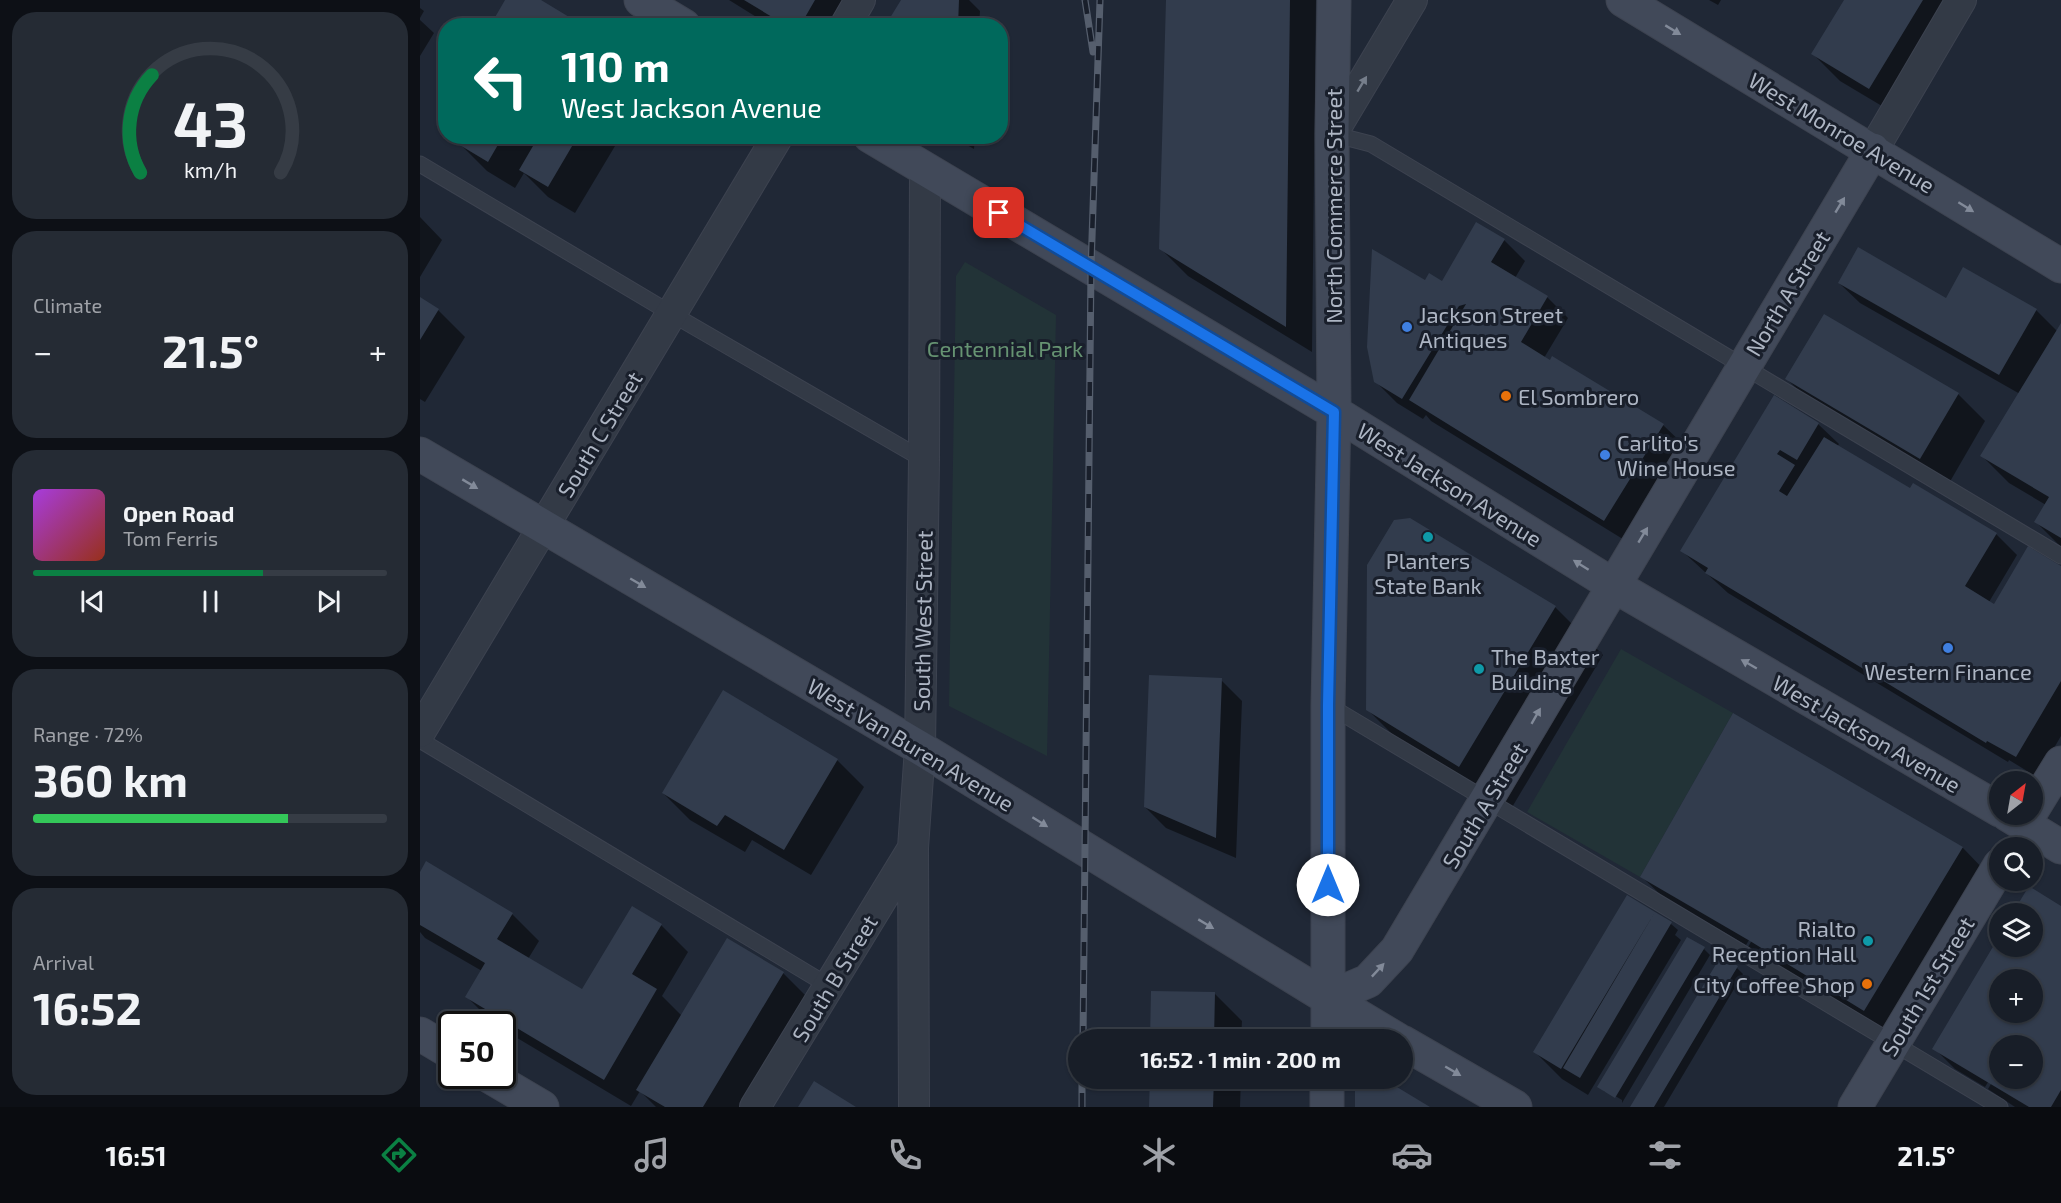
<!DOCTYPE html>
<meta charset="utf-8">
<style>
:root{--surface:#181e28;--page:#252b34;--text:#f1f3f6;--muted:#9fa2a8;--line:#363c45;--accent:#0b8043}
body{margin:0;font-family:"Exo 2",sans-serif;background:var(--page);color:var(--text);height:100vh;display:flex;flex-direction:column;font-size:22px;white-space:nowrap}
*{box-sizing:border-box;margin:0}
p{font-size:20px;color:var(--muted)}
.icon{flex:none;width:33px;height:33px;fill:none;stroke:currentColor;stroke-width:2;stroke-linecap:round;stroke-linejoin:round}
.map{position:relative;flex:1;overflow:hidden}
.panel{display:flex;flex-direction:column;gap:12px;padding:12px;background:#0d1016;width:420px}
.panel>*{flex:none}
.banner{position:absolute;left:18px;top:18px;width:570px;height:126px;border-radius:24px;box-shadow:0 2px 4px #0004,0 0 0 2px var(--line);background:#00695c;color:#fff;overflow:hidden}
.needle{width:39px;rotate:31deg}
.fabs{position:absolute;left:1569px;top:771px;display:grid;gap:12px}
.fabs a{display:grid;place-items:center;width:54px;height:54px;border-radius:50%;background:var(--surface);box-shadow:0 2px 4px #0004,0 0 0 2px var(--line);font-size:30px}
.speed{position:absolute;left:18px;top:1011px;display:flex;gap:12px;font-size:30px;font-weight:700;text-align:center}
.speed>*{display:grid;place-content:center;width:78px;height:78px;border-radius:50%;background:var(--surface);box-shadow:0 2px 4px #0004,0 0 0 2px var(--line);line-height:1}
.speed .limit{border:3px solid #111;border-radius:9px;background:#fff;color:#111}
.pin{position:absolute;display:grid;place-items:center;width:51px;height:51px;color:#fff;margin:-26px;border-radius:12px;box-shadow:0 3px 9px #0006}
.me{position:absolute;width:66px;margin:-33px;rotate:0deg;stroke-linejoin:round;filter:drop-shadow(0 0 4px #0008)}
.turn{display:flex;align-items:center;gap:21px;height:126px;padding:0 24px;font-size:27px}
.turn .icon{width:78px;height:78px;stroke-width:2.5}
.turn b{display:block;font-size:42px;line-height:51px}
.big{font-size:45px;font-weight:700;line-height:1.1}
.panel .tile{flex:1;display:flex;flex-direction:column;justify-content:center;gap:9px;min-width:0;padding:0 21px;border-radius:24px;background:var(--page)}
.panel .dial{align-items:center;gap:0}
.dial svg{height:156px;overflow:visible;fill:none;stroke:var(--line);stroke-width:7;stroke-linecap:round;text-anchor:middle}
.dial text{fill:var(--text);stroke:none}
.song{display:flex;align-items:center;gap:18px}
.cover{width:72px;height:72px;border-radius:9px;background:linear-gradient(135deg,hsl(280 70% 55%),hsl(10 70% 35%))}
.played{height:6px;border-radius:3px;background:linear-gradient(90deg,var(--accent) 65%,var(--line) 65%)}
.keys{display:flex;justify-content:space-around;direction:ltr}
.heat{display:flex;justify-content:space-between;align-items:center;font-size:33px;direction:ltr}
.charge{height:9px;border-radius:4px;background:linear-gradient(90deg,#34c759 72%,var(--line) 0)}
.trip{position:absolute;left:648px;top:1029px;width:345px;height:60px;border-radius:30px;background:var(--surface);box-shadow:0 2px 4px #0004,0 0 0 2px var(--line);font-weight:700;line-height:60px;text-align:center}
.tabs{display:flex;height:96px;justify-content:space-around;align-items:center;background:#0a0c10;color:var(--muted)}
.tabs .icon{width:42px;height:42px}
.tabs .active{color:var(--accent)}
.tabs b{font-size:27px;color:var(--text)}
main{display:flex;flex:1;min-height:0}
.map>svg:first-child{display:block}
</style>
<main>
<section class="panel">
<div class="tile dial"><svg viewBox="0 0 100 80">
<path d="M14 69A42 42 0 1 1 86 69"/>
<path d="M14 69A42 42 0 0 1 20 19" stroke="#0b8043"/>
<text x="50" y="56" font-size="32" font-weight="700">43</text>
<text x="50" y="72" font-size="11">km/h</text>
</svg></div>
<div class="tile"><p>Climate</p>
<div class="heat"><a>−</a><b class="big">21.5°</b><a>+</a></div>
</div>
<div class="tile">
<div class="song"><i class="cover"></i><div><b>Open Road</b><p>Tom Ferris</p></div></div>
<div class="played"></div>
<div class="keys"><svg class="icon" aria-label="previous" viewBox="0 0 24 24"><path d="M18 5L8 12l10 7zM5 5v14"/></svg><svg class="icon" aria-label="pause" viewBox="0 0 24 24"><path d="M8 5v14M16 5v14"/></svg><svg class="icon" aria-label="next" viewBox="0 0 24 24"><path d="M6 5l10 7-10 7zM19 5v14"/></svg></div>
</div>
<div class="tile"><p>Range · 72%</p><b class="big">360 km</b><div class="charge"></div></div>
<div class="tile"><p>Arrival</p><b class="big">16:52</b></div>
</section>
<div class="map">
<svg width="1641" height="1107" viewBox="0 0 1641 1107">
<rect width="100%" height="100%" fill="#202836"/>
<path fill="#223337" d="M545,262L636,315L627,756L529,706L536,276Z
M1201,649L1313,713L1220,877L1107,812Z"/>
<path fill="#0007" d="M309,0H438L423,26H351Z
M483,0H549L560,11L559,26H467Z
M748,0H896L892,352L768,276L741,249Z
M1289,0H1301L1298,5Z
M1425,0H1546L1477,115L1420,81L1393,54Z
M0,8L4,11L0,18Z
M0,20L14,33L0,56Z
M45,136H201L155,213L128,197L104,173L95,188L67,171L40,144Z
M531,136H555L554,149Z
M0,217L22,240L0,277Z
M1084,240L1105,261L1095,278L1127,297L1148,318L1124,358L1243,425L1264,445L1206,541L1011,421L1006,415L1003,419L977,403L956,382L1006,282L1022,283Z
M1419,283L1526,300L1616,310L1638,332L1641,326V547L1616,522L1626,505L1589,483L1562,456L1600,394L1440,303Z
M0,299L18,310L45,337L5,402L0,399Z
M1367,379L1538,394L1565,421L1528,485L1394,406Z
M1354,397L1398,424L1419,444L1417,447L1490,490L1576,534L1597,555L1569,602L1574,606L1641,568V736L1617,777L1589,760L1588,762L1308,593L1262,551Z
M1135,607L1183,655L1088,814L975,737L948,710Z
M801,680L822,701L816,858L746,828L725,807Z
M417,760L444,787L391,875L332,840L325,852L270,820L243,793Z
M1427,780L1543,848L1569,875L1472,1037L1328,947L1426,784H1423L1326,945L1243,897L1222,877Z
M0,874L92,914L119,941L108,959L162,991L241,925L268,952L242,996L262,1016L363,973L390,1000L326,1107H236L220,1091L211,1106L82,1029V1024H74L47,997L62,971L5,938L0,932Z
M1641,907V960L1612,980H1580V1063L1565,1087L1535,1069L1514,1048L1580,946H1612Z
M1234,913L1251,924L1258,930L1255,935L1261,940L1168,1095L1142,1079L1115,1052Z
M1284,949L1290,955L1202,1103V1100L1185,1090V1092L1179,1087Z
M1641,966V1107H1595L1568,1089L1580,1069V1078H1612Z
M1317,968L1323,974L1244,1107H1212Z
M795,994L822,1021L821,1040H732Z
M731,1078H821L820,1107H731Z"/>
<path fill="#323c4d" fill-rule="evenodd" d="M85,0H121L164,26H70Z
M324,0H395L380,26H367Z
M481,0H539L538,26H465Z
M746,0H870L866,327L739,249Z
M1424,0H1503L1449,89L1391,54Z
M43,136H83L68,162L38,144Z
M97,136H158L128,187L99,170L113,146Z
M1056,222L1085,239L1071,262L1128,296L1101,342L1130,360L1132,356L1244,424L1184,521L989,400L1046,304L1039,306L982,399L954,382L947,347L952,249L1005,280L1009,273L1022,281Z
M1438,247L1526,298L1543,267L1617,309L1579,375L1418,283Z
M0,297L19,309L0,340Z
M1404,314L1539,393L1500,459L1365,379Z
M1641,323V538L1614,522L1629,497L1560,456Z
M1354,395L1399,423L1377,460L1360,450L1357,454L1375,465L1359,491L1367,496L1404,437L1490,488L1493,483L1577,533L1545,586L1574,604L1608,546L1641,566V681L1596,757L1567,741L1566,743L1285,573L1288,568L1260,551Z
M990,518L1136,606L1039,767L946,710L947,565L974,520Z
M729,675L802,678L796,838L724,807Z
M303,690L418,759L364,850L305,815L297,826L242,793Z
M1313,713L1543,847L1444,1011L1330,941L1220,877Z
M6,861L93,913L77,939L162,989L212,906L242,924L212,974L237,989L184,1080L45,997L65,963L0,925V872Z
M1609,886L1641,906V1090L1631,1107H1609L1512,1049L1580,935V946H1612V914H1592ZM1580,980H1612V1012H1580ZM1580,1046H1612V1078H1580Z
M1207,895L1235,912L1141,1069L1113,1052Z
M1235,912L1252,922L1160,1078L1143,1068Z
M1267,937L1285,947L1195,1098L1177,1087Z
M307,938L364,972L283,1107H245L216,1090Z
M1301,956L1318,966L1234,1107H1210Z
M731,991L795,992L794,1040H730Z
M730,1078H794L793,1107H729Z
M935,1078H962L1010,1107H935Z
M394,1081L436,1107H378Z"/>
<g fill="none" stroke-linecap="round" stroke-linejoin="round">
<defs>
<path id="lane" d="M912,134L951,144L1641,556
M0,164L252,314L504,460
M908,705L1580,1107
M0,740L409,986"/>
<path id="street" d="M425,26L440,0
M912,134L992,0
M1453,150L1541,0
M0,732L358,136
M335,1107L493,848
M494,1107L493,848L500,748L504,460L505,170"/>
<path id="secondary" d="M221,0L264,26
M1203,0L1641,266
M450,136L914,412L1193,585L1580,810
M0,454L500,748L908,998L978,1040
M1612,810L1641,763
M1587,814L1641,847
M908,998L948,981L977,950L1453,150
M0,1034L32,1053
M908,1040V705L914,412L912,134L914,0
M982,1042L1095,1107
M69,1076L122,1107
M907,1107V1078
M1435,1107L1580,865"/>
</defs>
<use href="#lane" stroke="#3d4350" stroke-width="17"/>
<use href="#street" stroke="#3d4350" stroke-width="32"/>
<use href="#secondary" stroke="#3d4350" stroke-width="35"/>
<use href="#lane" stroke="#333a46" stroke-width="15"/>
<use href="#street" stroke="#333a46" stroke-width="30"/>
<use href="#secondary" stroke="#414959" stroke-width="33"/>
<defs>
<path id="rail" d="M665,0L673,52
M663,1040L671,268L680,0
M662,1107V1078"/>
</defs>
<use href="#rail" stroke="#555e6d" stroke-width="7"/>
<use href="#rail" stroke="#191f2b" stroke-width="4.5" stroke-dasharray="14" stroke-linecap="butt"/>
</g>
<defs><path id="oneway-solid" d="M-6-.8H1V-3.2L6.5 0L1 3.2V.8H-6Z" transform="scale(1.5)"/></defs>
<g fill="#828a99">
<use href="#oneway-solid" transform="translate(1253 30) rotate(31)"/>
<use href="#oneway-solid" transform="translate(1420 205) rotate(-59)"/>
<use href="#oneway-solid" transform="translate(1546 207) rotate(32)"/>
<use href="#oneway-solid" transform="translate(50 484) rotate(31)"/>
<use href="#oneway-solid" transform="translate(1223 535) rotate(-59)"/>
<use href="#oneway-solid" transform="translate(1161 565) rotate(-148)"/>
<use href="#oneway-solid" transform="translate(218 583) rotate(30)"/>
<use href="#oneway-solid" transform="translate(1329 664) rotate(-150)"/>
<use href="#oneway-solid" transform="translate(1116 716) rotate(-60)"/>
<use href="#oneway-solid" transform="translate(620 822) rotate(32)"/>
<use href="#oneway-solid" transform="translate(786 924) rotate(31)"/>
<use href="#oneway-solid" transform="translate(958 970) rotate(-47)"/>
<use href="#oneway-solid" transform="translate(1033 1071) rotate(30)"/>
</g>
<use fill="#767e8b" href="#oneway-solid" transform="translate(942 84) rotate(-59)"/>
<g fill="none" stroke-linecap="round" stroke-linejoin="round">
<defs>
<path id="route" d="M579,213L914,412L908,705V885"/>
</defs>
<use href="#route" stroke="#114b97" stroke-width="15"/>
<use href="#route" stroke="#1a73e8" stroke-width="10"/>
</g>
<g fill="#3f7fe0" stroke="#191f2b" stroke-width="2">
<circle cx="987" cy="327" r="6"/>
<circle cx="1185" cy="455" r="6"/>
<circle cx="1528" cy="648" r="6"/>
</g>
<g fill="#e8710a" stroke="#191f2b" stroke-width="2">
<circle cx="1086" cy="396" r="6"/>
<circle cx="1447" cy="984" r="6"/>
</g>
<g fill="#0f9aa8" stroke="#191f2b" stroke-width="2">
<circle cx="1008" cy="537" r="6"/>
<circle cx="1059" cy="669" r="6"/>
<circle cx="1448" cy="941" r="6"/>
</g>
<g text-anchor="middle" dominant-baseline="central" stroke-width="6" stroke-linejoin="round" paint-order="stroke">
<g font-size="22" fill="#adb5c3" stroke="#191f2b">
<text transform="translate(1422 132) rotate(31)">West Monroe Avenue</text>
<text transform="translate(913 206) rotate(-90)">North Commerce Street</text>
<text transform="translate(1367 293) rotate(-59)">North A Street</text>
<text transform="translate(179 434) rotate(-59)">South C Street</text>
<text transform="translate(1030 484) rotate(32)">West Jackson Avenue</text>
<text transform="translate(502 621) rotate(-89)">South West Street</text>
<text transform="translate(1447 733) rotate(30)">West Jackson Avenue</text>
<text transform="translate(491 744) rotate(31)">West Van Buren Avenue</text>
<text transform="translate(1064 805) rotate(-59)">South A Street</text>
<text transform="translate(414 978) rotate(-59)">South B Street</text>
<text transform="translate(1507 986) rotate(-59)">South 1st Street</text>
</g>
<g font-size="22" fill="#adb5c3" stroke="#191f2b" text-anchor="start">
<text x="999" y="314">Jackson Street<tspan x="999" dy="25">Antiques</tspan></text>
<text x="1098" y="396">El Sombrero</text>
<text x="1197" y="442">Carlito's<tspan x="1197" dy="25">Wine House</tspan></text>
<text x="1008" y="560" text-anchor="middle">Planters<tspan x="1008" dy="25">State Bank</tspan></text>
<text x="1071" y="656">The Baxter<tspan x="1071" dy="25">Building</tspan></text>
<text x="1528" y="671" text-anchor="middle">Western Finance</text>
<text x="1436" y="928" text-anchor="end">Rialto<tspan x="1436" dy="25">Reception Hall</tspan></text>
<text x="1435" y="984" text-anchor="end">City Coffee Shop</text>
</g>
<g font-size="22" fill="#669372" stroke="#191f2b">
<text x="585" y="348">Centennial Park</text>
</g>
</g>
</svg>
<div class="fabs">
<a><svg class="needle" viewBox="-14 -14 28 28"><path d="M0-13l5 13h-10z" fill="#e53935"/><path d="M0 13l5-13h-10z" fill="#9fa2a8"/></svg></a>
<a><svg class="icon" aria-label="search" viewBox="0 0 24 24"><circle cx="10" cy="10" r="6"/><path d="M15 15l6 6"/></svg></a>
<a><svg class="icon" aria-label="layers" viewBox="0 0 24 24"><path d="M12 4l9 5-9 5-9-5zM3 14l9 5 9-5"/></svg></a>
<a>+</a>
<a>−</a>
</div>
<div class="speed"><div class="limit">50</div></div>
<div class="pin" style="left:579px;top:213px;background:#d93025"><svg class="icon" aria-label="arrive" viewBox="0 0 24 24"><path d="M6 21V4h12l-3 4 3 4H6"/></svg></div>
<svg class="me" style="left:908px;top:885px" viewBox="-20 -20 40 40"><circle r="19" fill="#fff"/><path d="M0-13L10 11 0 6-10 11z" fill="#1a73e8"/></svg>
<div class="trip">16:52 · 1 min · 200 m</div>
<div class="banner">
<div class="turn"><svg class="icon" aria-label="left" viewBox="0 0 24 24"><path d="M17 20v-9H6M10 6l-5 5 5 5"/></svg><div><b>110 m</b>West Jackson Avenue</div></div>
</div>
</div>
</main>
<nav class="tabs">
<b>16:51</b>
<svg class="icon active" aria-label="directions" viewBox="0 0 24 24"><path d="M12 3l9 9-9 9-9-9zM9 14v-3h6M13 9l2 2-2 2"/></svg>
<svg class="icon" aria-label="music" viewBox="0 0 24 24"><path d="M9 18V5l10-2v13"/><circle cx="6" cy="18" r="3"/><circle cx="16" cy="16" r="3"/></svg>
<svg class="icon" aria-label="phone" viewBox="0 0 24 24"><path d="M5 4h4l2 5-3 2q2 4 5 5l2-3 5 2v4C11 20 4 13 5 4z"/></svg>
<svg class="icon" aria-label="climate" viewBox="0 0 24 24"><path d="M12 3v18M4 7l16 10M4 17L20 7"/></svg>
<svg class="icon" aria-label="car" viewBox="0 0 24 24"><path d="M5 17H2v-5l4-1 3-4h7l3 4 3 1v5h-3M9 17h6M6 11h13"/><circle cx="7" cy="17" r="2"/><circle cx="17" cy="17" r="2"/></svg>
<svg class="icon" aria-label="filters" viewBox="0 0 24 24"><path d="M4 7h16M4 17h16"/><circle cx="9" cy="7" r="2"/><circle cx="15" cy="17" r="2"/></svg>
<b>21.5°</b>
</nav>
